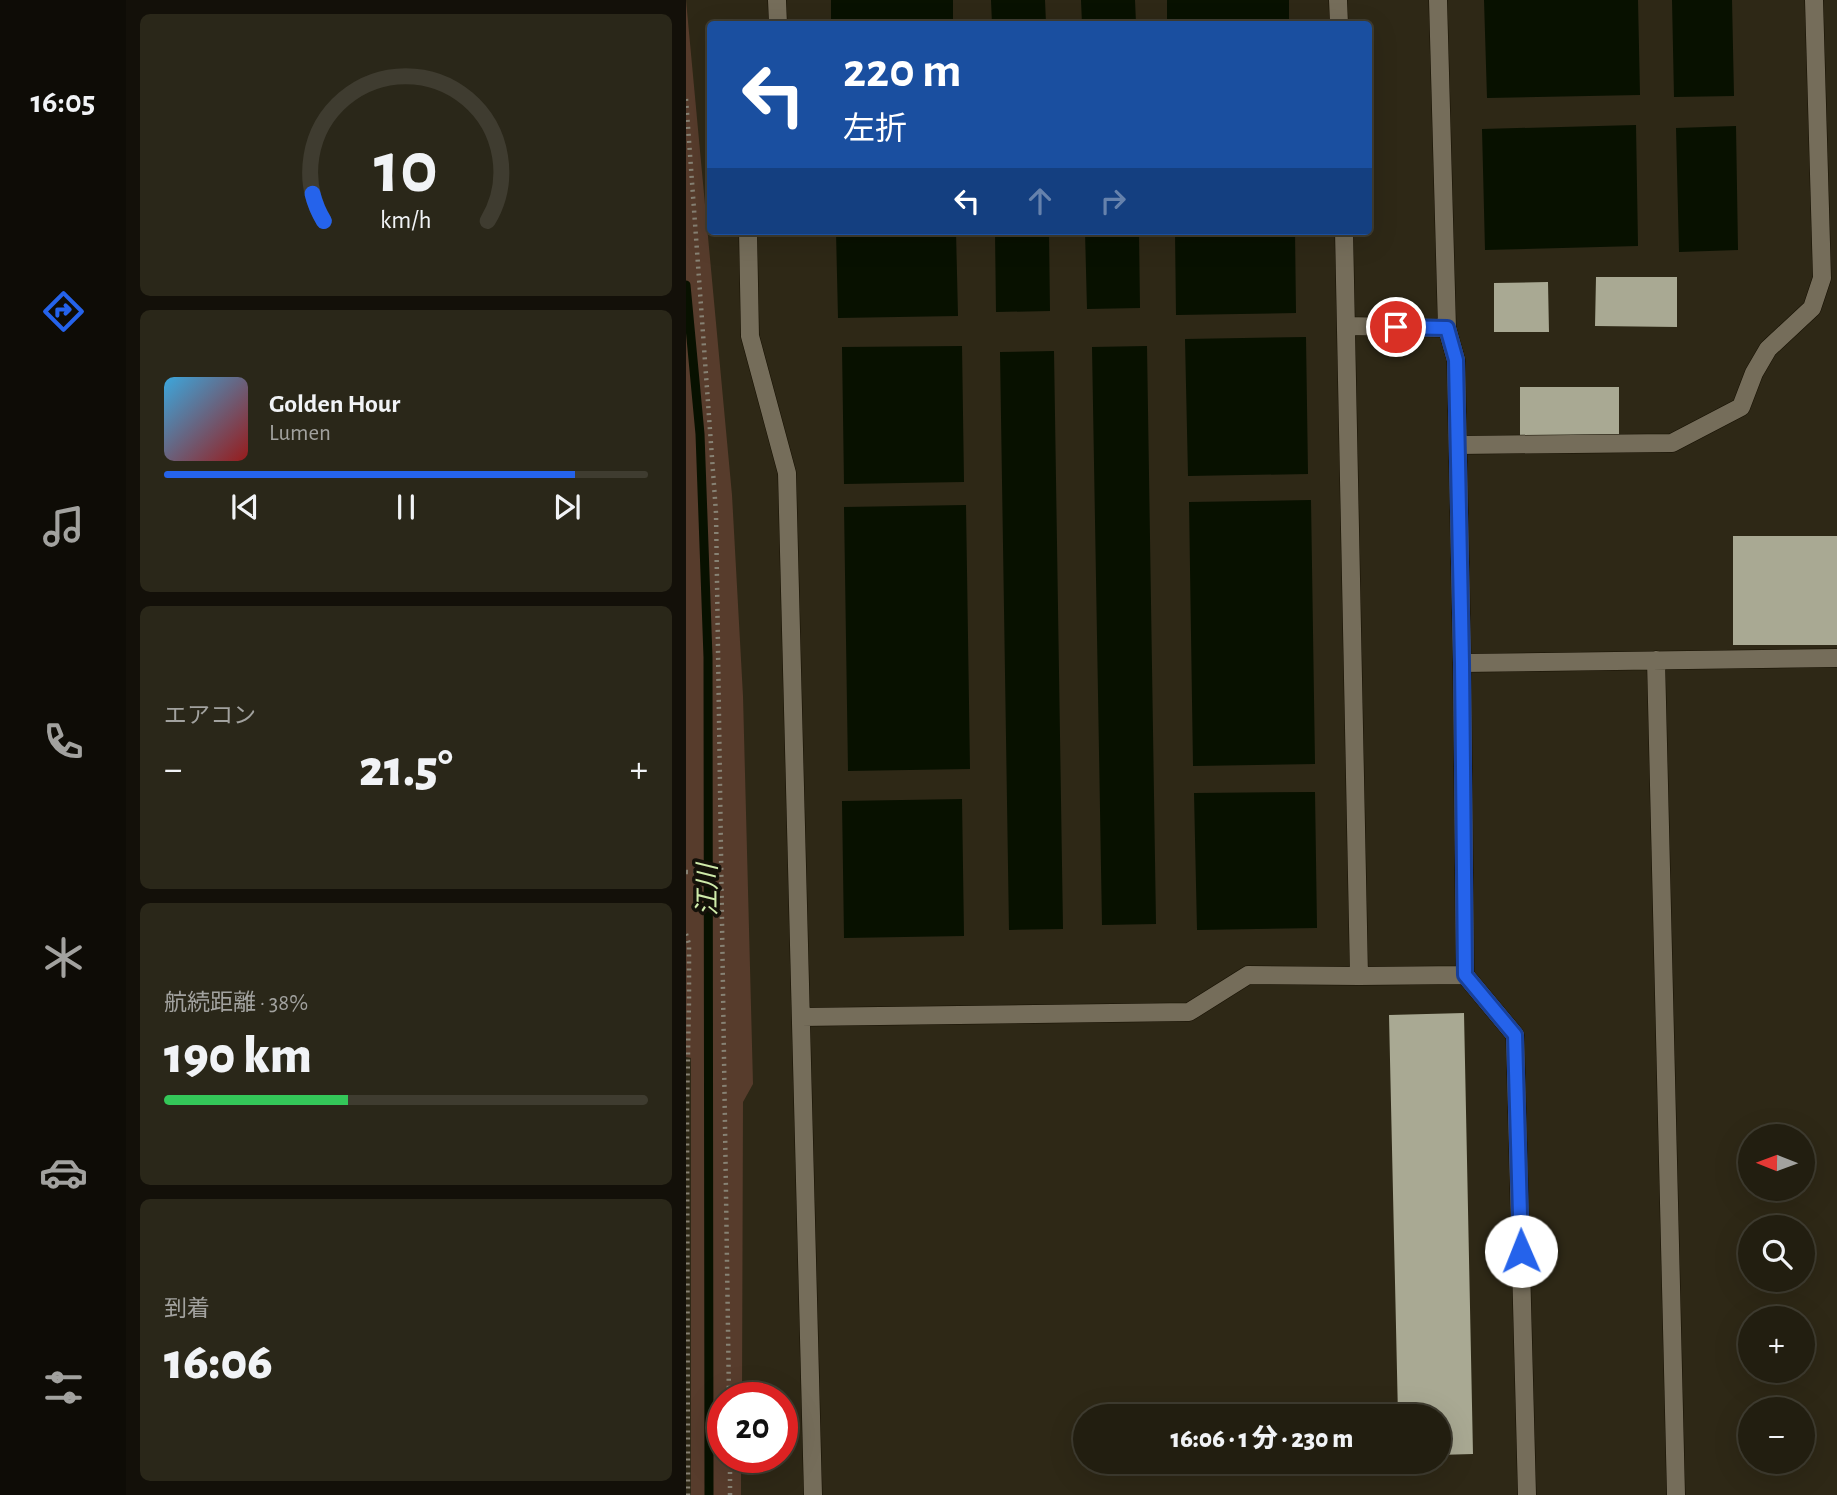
<!DOCTYPE html>
<html lang="ja">
<meta charset="utf-8">
<style>
:root{--surface:#221e10;--page:#2a2719;--text:#f1f3f6;--muted:#a2a29f;--line:#3f3c30;--accent:#2563eb}
body{margin:0;font-family:"Alegreya Sans","Noto Sans JP",sans-serif;background:var(--page);color:var(--text);height:100vh;display:flex;flex-direction:column;font-size:26px;white-space:nowrap}
*{box-sizing:border-box;margin:0}
p{font-size:23px;color:var(--muted)}
.icon{flex:none;width:38px;height:38px;fill:none;stroke:currentColor;stroke-width:2;stroke-linecap:round;stroke-linejoin:round}
.map{position:relative;flex:1;overflow:hidden}
.side{display:flex;flex-direction:column;gap:14px;padding:14px;background:#131009;width:560px}
.side>*{flex:none}
.hud{position:absolute;left:21px;top:21px;width:665px;height:214px;border-radius:7px;box-shadow:0 7px 28px #0002,0 0 0 2px var(--line);background:#1a4fa0;color:#fff;overflow:hidden}
.needle{width:46px;rotate:271deg}
.tools{position:absolute;left:1052px;top:1124px;display:grid;gap:14px}
.tools a{display:grid;place-items:center;width:77px;height:77px;border-radius:50%;background:var(--surface);box-shadow:0 7px 28px #0002,0 0 0 2px var(--line);font-size:35px}
.speed{position:absolute;left:21px;top:1382px;display:flex;gap:14px;font-size:35px;font-weight:700;text-align:center}
.speed>*{display:grid;place-content:center;width:91px;height:91px;border-radius:50%;background:var(--surface);box-shadow:0 7px 28px #0002,0 0 0 2px var(--line);line-height:1}
.speed .limit{border:10px solid #d22;background:#fff;color:#111}
.pin{position:absolute;display:grid;place-items:center;width:60px;height:60px;color:#fff;margin:-30px;border:4px solid #fff;border-radius:50%;box-shadow:0 2px 7px #0007}
.me{position:absolute;width:77px;margin:-38px;rotate:359deg;stroke-linejoin:round;filter:drop-shadow(0 0 5px #0008)}
.turn{display:flex;align-items:center;gap:24px;height:147px;padding:0 21px;font-size:32px}
.turn .icon{width:91px;height:91px;stroke-width:2.5}
.turn b{display:block;font-size:49px;line-height:60px}
.lanes{display:flex;align-items:center;height:66px;padding:0 21px;background:#0003;justify-content:center;gap:35px;direction:ltr}
.lanes .off{opacity:.35}
.big{font-size:52px;font-weight:800;line-height:1.1}
.side .card{flex:1;display:flex;flex-direction:column;justify-content:center;gap:10px;min-width:0;padding:0 24px;border-radius:10px;background:var(--page)}
.side .dial{align-items:center;gap:0}
.dial svg{height:182px;overflow:visible;fill:none;stroke:var(--line);stroke-width:7;stroke-linecap:round;text-anchor:middle}
.dial text{fill:var(--text);stroke:none}
.song{display:flex;align-items:center;gap:21px}
.cover{width:84px;height:84px;border-radius:10px;background:linear-gradient(135deg,hsl(200 70% 55%),hsl(0 70% 35%))}
.played{height:7px;border-radius:4px;background:linear-gradient(90deg,var(--accent) 85%,var(--line) 85%)}
.keys{display:flex;justify-content:space-around;direction:ltr}
.heat{display:flex;justify-content:space-between;align-items:center;font-size:38px;direction:ltr}
.charge{height:10px;border-radius:5px;background:linear-gradient(90deg,#34c759 38%,var(--line) 0)}
.trip{position:absolute;left:387px;top:1404px;width:378px;height:70px;border-radius:35px;background:var(--surface);box-shadow:0 7px 28px #0002,0 0 0 2px var(--line);font-weight:800;line-height:70px;text-align:center}
main{display:flex;flex:1;min-height:0}
.tabs{display:flex;flex-direction:column;width:126px;justify-content:space-around;align-items:center;background:#0e0c06;color:var(--muted)}
.tabs .icon{width:49px;height:49px}
.tabs .active{color:var(--accent)}
.tabs b{font-size:32px;color:var(--text)}
.map>svg:first-child{display:block}
</style>
<main>
<nav class="tabs">
<b>16:05</b>
<svg class="icon active" aria-label="directions" viewBox="0 0 24 24"><path d="M12 3l9 9-9 9-9-9zM9 14v-3h6M13 9l2 2-2 2"/></svg>
<svg class="icon" aria-label="music" viewBox="0 0 24 24"><path d="M9 18V5l10-2v13"/><circle cx="6" cy="18" r="3"/><circle cx="16" cy="16" r="3"/></svg>
<svg class="icon" aria-label="phone" viewBox="0 0 24 24"><path d="M5 4h4l2 5-3 2q2 4 5 5l2-3 5 2v4C11 20 4 13 5 4z"/></svg>
<svg class="icon" aria-label="climate" viewBox="0 0 24 24"><path d="M12 3v18M4 7l16 10M4 17L20 7"/></svg>
<svg class="icon" aria-label="car" viewBox="0 0 24 24"><path d="M5 17H2v-5l4-1 3-4h7l3 4 3 1v5h-3M9 17h6M6 11h13"/><circle cx="7" cy="17" r="2"/><circle cx="17" cy="17" r="2"/></svg>
<svg class="icon" aria-label="filters" viewBox="0 0 24 24"><path d="M4 7h16M4 17h16"/><circle cx="9" cy="7" r="2"/><circle cx="15" cy="17" r="2"/></svg>
</nav>
<section class="side">
<div class="card dial"><svg viewBox="0 0 100 80">
<path d="M14 69A42 42 0 1 1 86 69"/>
<path d="M14 69A42 42 0 0 1 9 57" stroke="#2563eb"/>
<text x="50" y="56" font-size="32" font-weight="700">10</text>
<text x="50" y="72" font-size="11">km/h</text>
</svg></div>
<div class="card">
<div class="song"><i class="cover"></i><div><b>Golden Hour</b><p>Lumen</p></div></div>
<div class="played"></div>
<div class="keys"><svg class="icon" aria-label="previous" viewBox="0 0 24 24"><path d="M18 5L8 12l10 7zM5 5v14"/></svg><svg class="icon" aria-label="pause" viewBox="0 0 24 24"><path d="M8 5v14M16 5v14"/></svg><svg class="icon" aria-label="next" viewBox="0 0 24 24"><path d="M6 5l10 7-10 7zM19 5v14"/></svg></div>
</div>
<div class="card"><p>エアコン</p>
<div class="heat"><a>−</a><b class="big">21.5°</b><a>+</a></div>
</div>
<div class="card"><p>航続距離 · 38%</p><b class="big">190 km</b><div class="charge"></div></div>
<div class="card"><p>到着</p><b class="big">16:06</b></div>
</section>
<div class="map">
<svg width="1151" height="1495" viewBox="0 0 1151 1495">
<rect width="100%" height="100%" fill="#2e2816"/>
<path fill="#573c2c" d="M0,0L46,495L57,696L67,1084L57,1102L56,1398H37V1458H55V1495H5V1058L0,1057Z"/>
<path fill="#081100" d="M145,0H267V24H145Z
M305,0H359L360,24H306Z
M395,0H449L450,24H396Z
M481,0H603V24H481Z
M798,0H952L954,95L801,98Z
M986,0H1046L1048,96L988,97Z
M950,125L952,246L799,250L796,129Z
M1050,126L1052,250L993,252L990,128Z
M150,231H270L272,316L152,318Z
M309,231H363L364,311L310,312Z
M399,231H453L454,308L401,309Z
M489,231H609L610,313L490,315Z
M620,337L622,474L502,476L499,339Z
M276,346L278,482L158,484L156,347Z
M461,346L470,924L416,925L406,347Z
M368,351L377,929L323,930L314,352Z
M625,500L629,764L507,766L503,502Z
M280,505L284,769L162,771L158,507Z
M629,792L631,928L511,930L508,793Z
M276,799L278,936L158,938L156,801Z"/>
<g fill="none" stroke-linecap="round" stroke-linejoin="round">
<path stroke="#081100" stroke-width="9" d="M0,285L14,434L22,657L23,1495"/>
</g>
<path fill="#a9a993" d="M910,277H991V327L909,326Z
M862,282L863,332H808V283Z
M834,387H933V435H834Z
M1047,536H1151V645H1047Z
M778,1013L787,1454L752,1455V1416H712L703,1015Z"/>
<g fill="none" stroke-linecap="round" stroke-linejoin="round">
<defs>
<path id="minor" d="M91,0L92,24
M652,0L653,24
M752,0L761,328L770,360L776,663L779,975L829,1035L841,1495
M62,231L64,336L101,473L127,1495
M658,231L673,976L779,975
M660,326L761,328
M772,445L986,443L1055,407L1068,373L1082,349L1126,308L1136,278L1128,0
M970,660L990,1495
M776,663L1151,658
M115,1017L503,1012L562,975L673,976"/>
</defs>
<use href="#minor" stroke="#161002" stroke-width="19"/>
<path stroke="#878274" stroke-width="4.5" stroke-dasharray="2 5" stroke-linecap="butt" d="M0,99L30,513L43,1398
M0,872L34,873
M0,934L3,944V1000L1,1108L2,1495
M44,1458V1495"/>
<use href="#minor" stroke="#756d5a" stroke-width="18"/>
</g>
<g fill="none" stroke-linecap="round" stroke-linejoin="round">
<defs>
<path id="route" d="M710,327L761,328L770,360L776,663L779,975L829,1035L835,1251"/>
</defs>
<use href="#route" stroke="#184099" stroke-width="18"/>
<use href="#route" stroke="#2563eb" stroke-width="12"/>
</g>
<g text-anchor="middle" dominant-baseline="central" stroke-width="7" stroke-linejoin="round" paint-order="stroke">
<g font-size="26" font-style="italic" fill="#cfebaa" stroke="#141109">
<text transform="translate(22 890) rotate(-90)">江川</text>
</g>
</g>
</svg>
<div class="tools">
<a><svg class="needle" viewBox="-14 -14 28 28"><path d="M0-13l5 13h-10z" fill="#e53935"/><path d="M0 13l5-13h-10z" fill="#a2a29f"/></svg></a>
<a><svg class="icon" aria-label="search" viewBox="0 0 24 24"><circle cx="10" cy="10" r="6"/><path d="M15 15l6 6"/></svg></a>
<a>+</a>
<a>−</a>
</div>
<div class="speed"><div class="limit">20</div></div>
<div class="pin" style="left:710px;top:327px;background:#d93025"><svg class="icon" aria-label="arrive" viewBox="0 0 24 24"><path d="M6 21V4h12l-3 4 3 4H6"/></svg></div>
<svg class="me" style="left:835px;top:1251px" viewBox="-20 -20 40 40"><circle r="19" fill="#fff"/><path d="M0-13L10 11 0 6-10 11z" fill="#2563eb"/></svg>
<div class="trip">16:06 · 1 分 · 230 m</div>
<div class="hud">
<div class="turn"><svg class="icon" aria-label="left" viewBox="0 0 24 24"><path d="M17 20v-9H6M10 6l-5 5 5 5"/></svg><div><b>220 m</b>左折</div></div>
<div class="lanes"><svg class="icon" aria-label="left" viewBox="0 0 24 24"><path d="M17 20v-9H6M10 6l-5 5 5 5"/></svg><svg class="icon off" aria-label="ahead" viewBox="0 0 24 24"><path d="M12 20V5M6 11l6-6 6 6"/></svg><svg class="icon off" aria-label="right" viewBox="0 0 24 24"><path d="M7 20v-9h11M14 6l5 5-5 5"/></svg></div>
</div>
</div>
</main>
